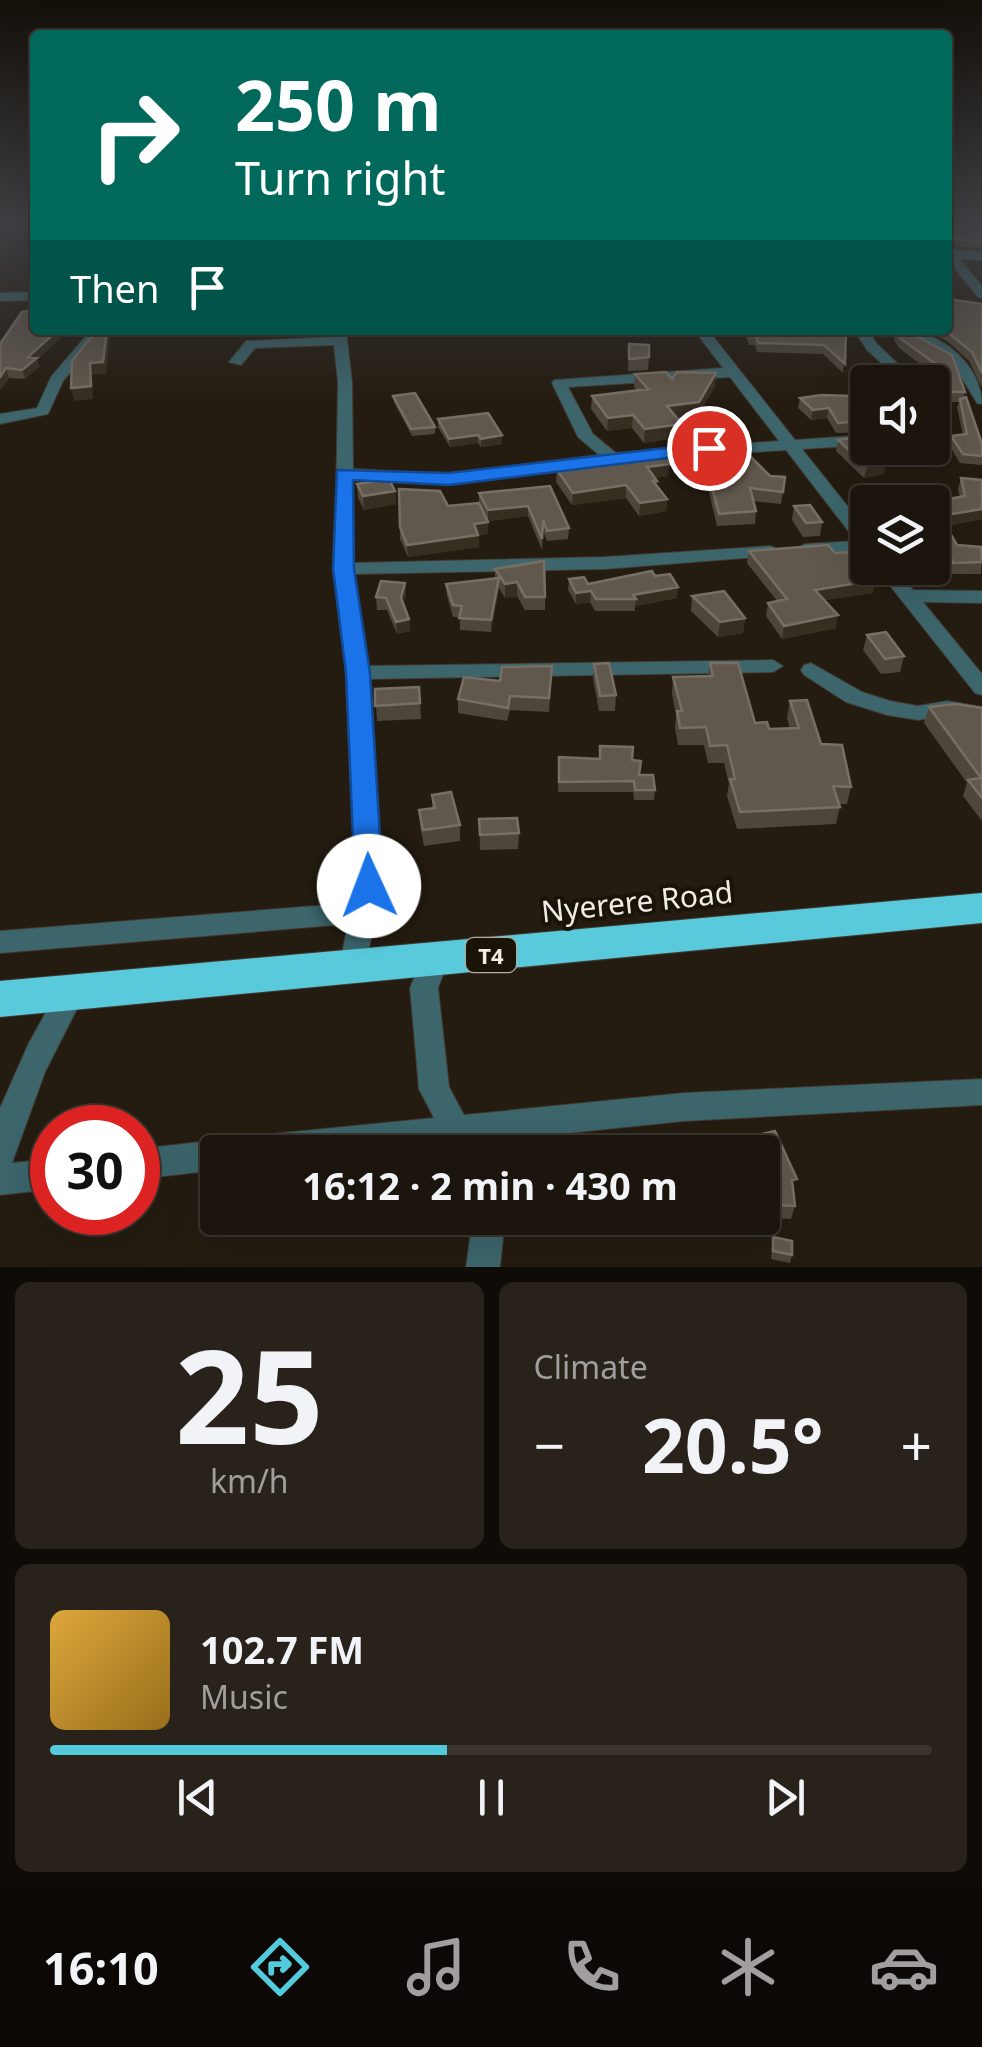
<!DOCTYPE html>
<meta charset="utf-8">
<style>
:root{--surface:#1b150d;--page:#28221b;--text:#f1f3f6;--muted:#a09f9d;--line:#39342e;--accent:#54cadd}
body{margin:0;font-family:"Noto Sans",sans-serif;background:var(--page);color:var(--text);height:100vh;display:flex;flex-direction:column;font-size:38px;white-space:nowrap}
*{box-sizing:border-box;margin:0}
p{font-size:32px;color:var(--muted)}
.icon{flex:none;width:55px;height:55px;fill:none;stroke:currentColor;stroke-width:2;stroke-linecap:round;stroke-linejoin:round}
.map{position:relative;height:1267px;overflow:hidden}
.panel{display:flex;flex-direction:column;gap:15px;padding:15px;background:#0f0c07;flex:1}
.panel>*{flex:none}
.top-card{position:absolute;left:30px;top:30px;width:922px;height:305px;border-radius:10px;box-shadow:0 10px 40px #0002,0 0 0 2px var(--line);background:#00695c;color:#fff;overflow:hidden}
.fabs{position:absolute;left:850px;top:365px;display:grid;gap:20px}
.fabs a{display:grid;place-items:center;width:100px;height:100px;border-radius:10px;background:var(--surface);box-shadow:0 10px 40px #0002,0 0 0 2px var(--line);font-size:50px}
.speed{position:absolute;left:30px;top:1105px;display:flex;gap:20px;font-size:50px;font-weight:700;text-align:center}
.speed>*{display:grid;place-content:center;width:130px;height:130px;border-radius:50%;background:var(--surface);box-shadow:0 10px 40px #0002,0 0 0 2px var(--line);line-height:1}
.speed .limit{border:15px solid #d22;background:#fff;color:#111}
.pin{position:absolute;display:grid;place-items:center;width:85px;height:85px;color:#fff;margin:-42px;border:5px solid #fff;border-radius:50%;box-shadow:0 2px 10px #0007}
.me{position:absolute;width:110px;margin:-55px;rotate:358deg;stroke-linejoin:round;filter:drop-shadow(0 0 8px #0008)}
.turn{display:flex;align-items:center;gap:35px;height:210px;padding:0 40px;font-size:45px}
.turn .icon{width:130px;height:130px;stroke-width:2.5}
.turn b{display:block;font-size:70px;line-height:85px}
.then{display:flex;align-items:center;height:95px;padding:0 40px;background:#0003;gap:20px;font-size:38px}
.big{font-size:75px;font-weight:700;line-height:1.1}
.panel .card{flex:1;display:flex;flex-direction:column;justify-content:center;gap:15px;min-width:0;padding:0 35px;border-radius:15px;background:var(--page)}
.panel .dial{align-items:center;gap:0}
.dial b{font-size:130px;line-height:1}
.song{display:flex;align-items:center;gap:30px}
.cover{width:120px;height:120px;border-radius:15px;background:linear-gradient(135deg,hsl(40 70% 55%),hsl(40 70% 35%))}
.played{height:10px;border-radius:5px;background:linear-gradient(90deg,var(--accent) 45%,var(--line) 45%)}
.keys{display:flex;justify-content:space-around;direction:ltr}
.heat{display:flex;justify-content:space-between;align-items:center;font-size:55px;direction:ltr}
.panel .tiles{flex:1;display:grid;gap:15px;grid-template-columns:1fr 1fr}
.card:last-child{grid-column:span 2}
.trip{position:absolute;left:200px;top:1135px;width:580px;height:100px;border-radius:10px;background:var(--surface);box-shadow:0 10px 40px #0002,0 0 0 2px var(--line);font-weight:700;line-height:100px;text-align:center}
.menu{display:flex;height:160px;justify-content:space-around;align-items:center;background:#0b0805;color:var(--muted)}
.menu .icon{width:70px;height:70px}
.menu .selected{color:var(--accent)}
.menu b{font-size:45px;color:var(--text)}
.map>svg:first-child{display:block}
</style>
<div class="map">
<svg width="982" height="1267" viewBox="0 0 982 1267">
<rect width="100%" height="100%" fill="#241c11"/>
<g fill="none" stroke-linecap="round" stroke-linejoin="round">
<defs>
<path id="minor" d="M948,249L982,252V260L959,259L982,286V298L978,297L948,260Z
M35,292V300L0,301V293Z
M91,330H105L63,381L48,414L0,424V414L37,408L51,377Z
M332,330H346L352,382L353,469L449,474L599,455L578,437L552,383L554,380L723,368L694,330H708L795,440L868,435V445L802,449L868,532V551L799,553L796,549L805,544L856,541L786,450L637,460L449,484L353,479V563L605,557L771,546L780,551L771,556L605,569L354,574L367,666L773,660L783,666L773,672L369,679L382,886L363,977L353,980L343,977L339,969L348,924L0,953V931L353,903L356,886L348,673L335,569L338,382L334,345L255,348L241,365L229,362L246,341L333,337ZM730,377L779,441L616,453L593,434L568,387Z
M854,330H868L877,344L917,382H902L867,350Z
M901,330C940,330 982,365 982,404L977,403L952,362Z
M932,406L937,407L950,427L932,443Z
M876,568H894L913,590L982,591V603L923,602L982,674V695L975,693Z
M811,663L862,692L890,701L918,706L947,701L982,707V721L947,715L918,720L887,715L846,702L804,675L801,670L804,665Z
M434,950L444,953L448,961L438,988L449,1087L464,1115L684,1093L982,1079V1105L684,1121L490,1141L495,1152H458L450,1145L378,1152H218V1170L138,1179V1149L218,1140L229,1145L242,1137L434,1118L419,1089L410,988L424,953Z
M71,981L81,985L85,993L45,1072L12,1163L52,1159V1189L0,1195V1108L29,1043L61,985Z
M473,1218H505L500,1267H466Z"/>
<path id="highway" d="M982,893V923L0,1017V981Z"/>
</defs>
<use href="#minor" stroke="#41392f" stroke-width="2"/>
<use href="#highway" stroke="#41392f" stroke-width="2"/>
<use href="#minor" fill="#3c656c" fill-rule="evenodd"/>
<use href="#highway" fill="#58cadc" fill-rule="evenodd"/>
</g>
<path fill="#4f463b" d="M953,223H982V249L950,245L948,242V229L963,230Z
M982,304V388L969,361L946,340L921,330H948Z
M122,330H163L149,337Z
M744,330H846L843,373L823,354L757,352L755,345H749Z
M905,330L965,392L964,398L982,444V465L960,463L949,445L951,436L963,435L957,407L959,402H942L936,390L932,389V382H928V370L899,348L894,340L896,331Z
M0,344L37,360L39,367L25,379L9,378L0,390Z
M629,344L649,357L648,370L628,371Z
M716,373L715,386L698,415L677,418L681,437L644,443L632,428L607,431L591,409L592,396L637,390L634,387L635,374L672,379Z
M393,396L435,427V434L412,436L394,402Z
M800,398L866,421L864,432L836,433L827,418L811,420L798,408Z
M438,419L502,444L481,447L478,443L450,447L438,427Z
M838,440L868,448H878L877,453L884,474L864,478L836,451Z
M705,452L749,455L770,476L785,477L781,504L753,501L756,511L755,524L717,526L709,492L710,480H714L704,463Z
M595,457L668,476L655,478L657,481V487L667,499L666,511L639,516L626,498L572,505L556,482L557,470L595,464Z
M961,478L982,480V519L945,526L957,545L982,552L981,574H950L948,570H923L922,568H932V502L960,497L958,489Z
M357,484L395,491L396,504L364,510L358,498Z
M550,486L569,528L568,539L547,541L543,531L542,550L528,516L488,521L480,504L488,522V534L478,535L479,547L408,557L400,539L399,489L448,506L479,503V493Z
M794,506L822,522L820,536L803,537L792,520Z
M749,551L835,553L873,593L825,600L836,628L782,639L766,616L768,603L777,601L747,563Z
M495,569L545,597V610H525L517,596L505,598L499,588L491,632L460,630V617H453L447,596L446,584L495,579Z
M655,576L677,598L635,606V611H595L590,602L576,604L568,590L569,579L588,584Z
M405,583L406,595L403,604L409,619L410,631L397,634L387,610H377L376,597Z
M692,596L745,618L743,633L718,637L691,611Z
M867,635L904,656L900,672L881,674L863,650Z
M710,663L755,723L769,729H790L787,718L790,701L851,787L847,804H839L840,807L836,824L737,829L727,796L729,784L724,763H708L704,745H678L675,728L676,715L672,694L673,677L708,676Z
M594,664L616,695L615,711H599L593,679Z
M552,666L549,712L510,710L507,721L458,713V699L500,681Z
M419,687L421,719L377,721L375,689Z
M929,707L982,708V821L963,796L967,783L924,723Z
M559,757L632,760L639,775L655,790L654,800H634L633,792H558Z
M432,795L460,825V841L424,846L420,826L419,810L432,808Z
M479,819L519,833L518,849L480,850Z
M754,1136L793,1192L795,1206L791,1219L769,1218L765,1184L762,1178V1152H752L751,1150Z
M773,1237L792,1255L790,1263L771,1259Z"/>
<path fill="#372e22" d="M58,330H70L37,360L39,367L25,379L22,370L28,357Z
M107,330H111L106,374L92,375L93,399L74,401L71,388Z
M148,330H163L149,337Z
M501,330H538V332L501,336Z
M6,368L9,378L0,390V377Z
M716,373L715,386L698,415L666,419L667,406Z
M829,408L827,418L811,420L813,410Z
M633,415L632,428L607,431L608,418Z
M682,424L681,437L644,443L645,429Z
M478,435V443L450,447L449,439Z
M502,435V444L481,447V439Z
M886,463L884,474L864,478L867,466Z
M670,464L668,476L646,479L647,467Z
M626,485V498L572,505L573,493Z
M395,491L396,504L364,510L363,496Z
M667,499L666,511L639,516L640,503Z
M528,506V516L488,521V510Z
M982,509V519L937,527L940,516Z
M488,522V534L478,535L479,547L408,557L407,545L474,524Z
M499,578V590L491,632V620Z
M876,580L873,593L813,602L815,590Z
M517,582V596L505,598V584Z
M405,583L406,595L401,610V598Z
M678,587L677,598L635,606L636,599L633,595Z
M591,591L590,602L576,604V593Z
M838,615L836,628L782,639L784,626Z
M745,618L743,633L718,637L720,622Z
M409,619L410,631L397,634L396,622Z"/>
<path fill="#61584d" stroke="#776f65" stroke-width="2.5" d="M965,223H982V242L951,238L948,229L976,230Z
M948,253L951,259L948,296Z
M948,299L982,304V373L972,352L945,330H948Z
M35,310V330H58L28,357L37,358L22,370L6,368L0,377V344L22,312Z
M97,330H107L103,362L90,363L91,386L71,388L72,361Z
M748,330H846L845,364L824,345L758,343L756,336H750Z
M905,330L952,355L965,392H944L938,380L931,379L929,366L937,365L901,339L896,331Z
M629,344L649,345V357L629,359Z
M666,372L672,379L677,372L716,373L699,402L667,406L682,424L645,429L633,415L608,418L592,396L648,389L635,374Z
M415,393L435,427L411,429L393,396Z
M821,395L852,396L866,421L838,423L829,408L813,410L800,398Z
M966,397L982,444V456L963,454L951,436L967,434L960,399Z
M488,413L502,435L481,439L478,435L449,439L438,419Z
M868,435V448H872L886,463L867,466L838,440Z
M724,446L750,450L748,454L770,476L785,477L783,492L750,488L756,511L719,514L710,480H723L705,452Z
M661,450L670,464L647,467L657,481H653L667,499L640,503L626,485L573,493L557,470L600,463L595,457Z
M961,478L982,480V509L940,516L957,545L981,547L982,562L953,563L951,558H932V502H931L965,496Z
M389,479L395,491L363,496L357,484Z
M550,486L569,528L547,531L543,520L542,539L528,506L488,510L479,493Z
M399,489L440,491L448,506L479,503L488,522L474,524L478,535L407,545L400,527Z
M810,505L822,522L806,523L794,506Z
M828,545L835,553L849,552L876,580L815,590L838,615L784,626L768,603L787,599L749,551Z
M544,561L545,597H525L517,582L505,584L495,569Z
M652,571L655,576L670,574L678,587L633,595L636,599H596L591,591L576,593L569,579L584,577L588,584Z
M499,578L491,620L459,618L462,606L453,605L446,584Z
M381,581L405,583L401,598L409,619L396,622L386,598L376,597Z
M724,591L745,618L720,622L692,596Z
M886,632L904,656L885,659L867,635Z
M609,663L616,695L600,696L594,664Z
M710,663H738L755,723L767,722L769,729L799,728L790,701L807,700L821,744L842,745L851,787L833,786L840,807L740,812L730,779H735L727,745L710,746L706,727L680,728L677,711H682L673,677L713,676Z
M552,666L549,698L510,696L508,708L458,699L464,677L500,681L502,667Z
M419,687L420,703L375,706V689Z
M956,704L982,708V798L968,780L981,778L929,707Z
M600,746L633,747L632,760L641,761L639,775H653L655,790H635L634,781L559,782V757L600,759Z
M451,792L460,825L423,830L419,810L435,808L432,795Z
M517,818L519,833L480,835L479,819Z
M775,1131L797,1179L792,1180L795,1206L773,1205L769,1170L762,1152H761L754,1136Z
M773,1237L792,1241V1255L773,1251Z"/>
<linearGradient id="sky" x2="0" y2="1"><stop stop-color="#140f09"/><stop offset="0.56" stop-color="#3f4043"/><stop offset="1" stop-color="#3f4043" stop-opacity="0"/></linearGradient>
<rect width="982" height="400" fill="url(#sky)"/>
<path fill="#1a73e8" stroke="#114b97" stroke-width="2.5" d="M709,443L718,448L716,452L449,485L353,480L354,569L370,673L383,886L379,894H359L355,886L346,673L333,569L337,470L449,473Z"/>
<g text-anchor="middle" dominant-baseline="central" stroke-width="8" stroke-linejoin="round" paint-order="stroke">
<rect fill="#1a1308" stroke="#b0aba2" stroke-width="2.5" x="466" y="938" width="50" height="34" rx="8"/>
<g font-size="22" font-weight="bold" fill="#f1ece4">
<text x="491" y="955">T4</text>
</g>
<g font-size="30" fill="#f1ece4" stroke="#1a1308">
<text transform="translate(637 901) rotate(-6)">Nyerere Road</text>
</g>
</g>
</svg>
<div class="fabs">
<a><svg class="icon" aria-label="sound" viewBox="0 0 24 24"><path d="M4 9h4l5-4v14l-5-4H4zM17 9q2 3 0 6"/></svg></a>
<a><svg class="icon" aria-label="layers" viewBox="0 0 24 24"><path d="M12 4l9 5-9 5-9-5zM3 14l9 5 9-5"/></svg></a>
</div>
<div class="speed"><div class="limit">30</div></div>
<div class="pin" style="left:709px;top:448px;background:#d93025"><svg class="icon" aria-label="arrive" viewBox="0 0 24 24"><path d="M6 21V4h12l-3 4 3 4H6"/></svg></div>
<svg class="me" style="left:369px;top:886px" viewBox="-20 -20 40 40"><circle r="19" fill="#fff"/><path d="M0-13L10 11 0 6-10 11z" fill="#1a73e8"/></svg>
<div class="trip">16:12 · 2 min · 430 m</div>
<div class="top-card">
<div class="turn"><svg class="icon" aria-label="right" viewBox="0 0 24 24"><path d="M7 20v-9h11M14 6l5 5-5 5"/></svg><div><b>250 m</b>Turn right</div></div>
<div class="then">Then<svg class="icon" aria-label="arrive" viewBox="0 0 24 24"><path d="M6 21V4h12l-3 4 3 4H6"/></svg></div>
</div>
</div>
<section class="panel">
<div class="tiles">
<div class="card dial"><b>25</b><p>km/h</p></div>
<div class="card"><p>Climate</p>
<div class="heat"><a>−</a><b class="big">20.5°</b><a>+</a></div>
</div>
<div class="card">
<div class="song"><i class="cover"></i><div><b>102.7 FM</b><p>Music</p></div></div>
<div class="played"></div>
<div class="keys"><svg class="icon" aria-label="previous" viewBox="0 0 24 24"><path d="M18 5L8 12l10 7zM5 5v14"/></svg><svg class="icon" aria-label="pause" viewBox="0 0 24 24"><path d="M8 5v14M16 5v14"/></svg><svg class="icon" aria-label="next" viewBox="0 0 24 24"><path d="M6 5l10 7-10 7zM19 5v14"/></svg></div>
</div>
</div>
</section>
<nav class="menu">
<b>16:10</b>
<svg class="icon selected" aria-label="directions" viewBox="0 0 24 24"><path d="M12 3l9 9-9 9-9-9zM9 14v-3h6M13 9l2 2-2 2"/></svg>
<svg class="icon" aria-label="music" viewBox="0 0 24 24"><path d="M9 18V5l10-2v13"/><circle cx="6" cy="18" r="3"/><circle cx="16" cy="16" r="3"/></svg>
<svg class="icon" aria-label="phone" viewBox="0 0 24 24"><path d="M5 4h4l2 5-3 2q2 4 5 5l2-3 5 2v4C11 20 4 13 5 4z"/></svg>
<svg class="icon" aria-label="climate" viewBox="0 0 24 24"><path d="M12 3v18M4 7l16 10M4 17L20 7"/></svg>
<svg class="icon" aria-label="car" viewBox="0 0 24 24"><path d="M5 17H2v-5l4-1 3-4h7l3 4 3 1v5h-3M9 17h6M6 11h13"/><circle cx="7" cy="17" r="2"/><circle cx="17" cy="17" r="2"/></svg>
</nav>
